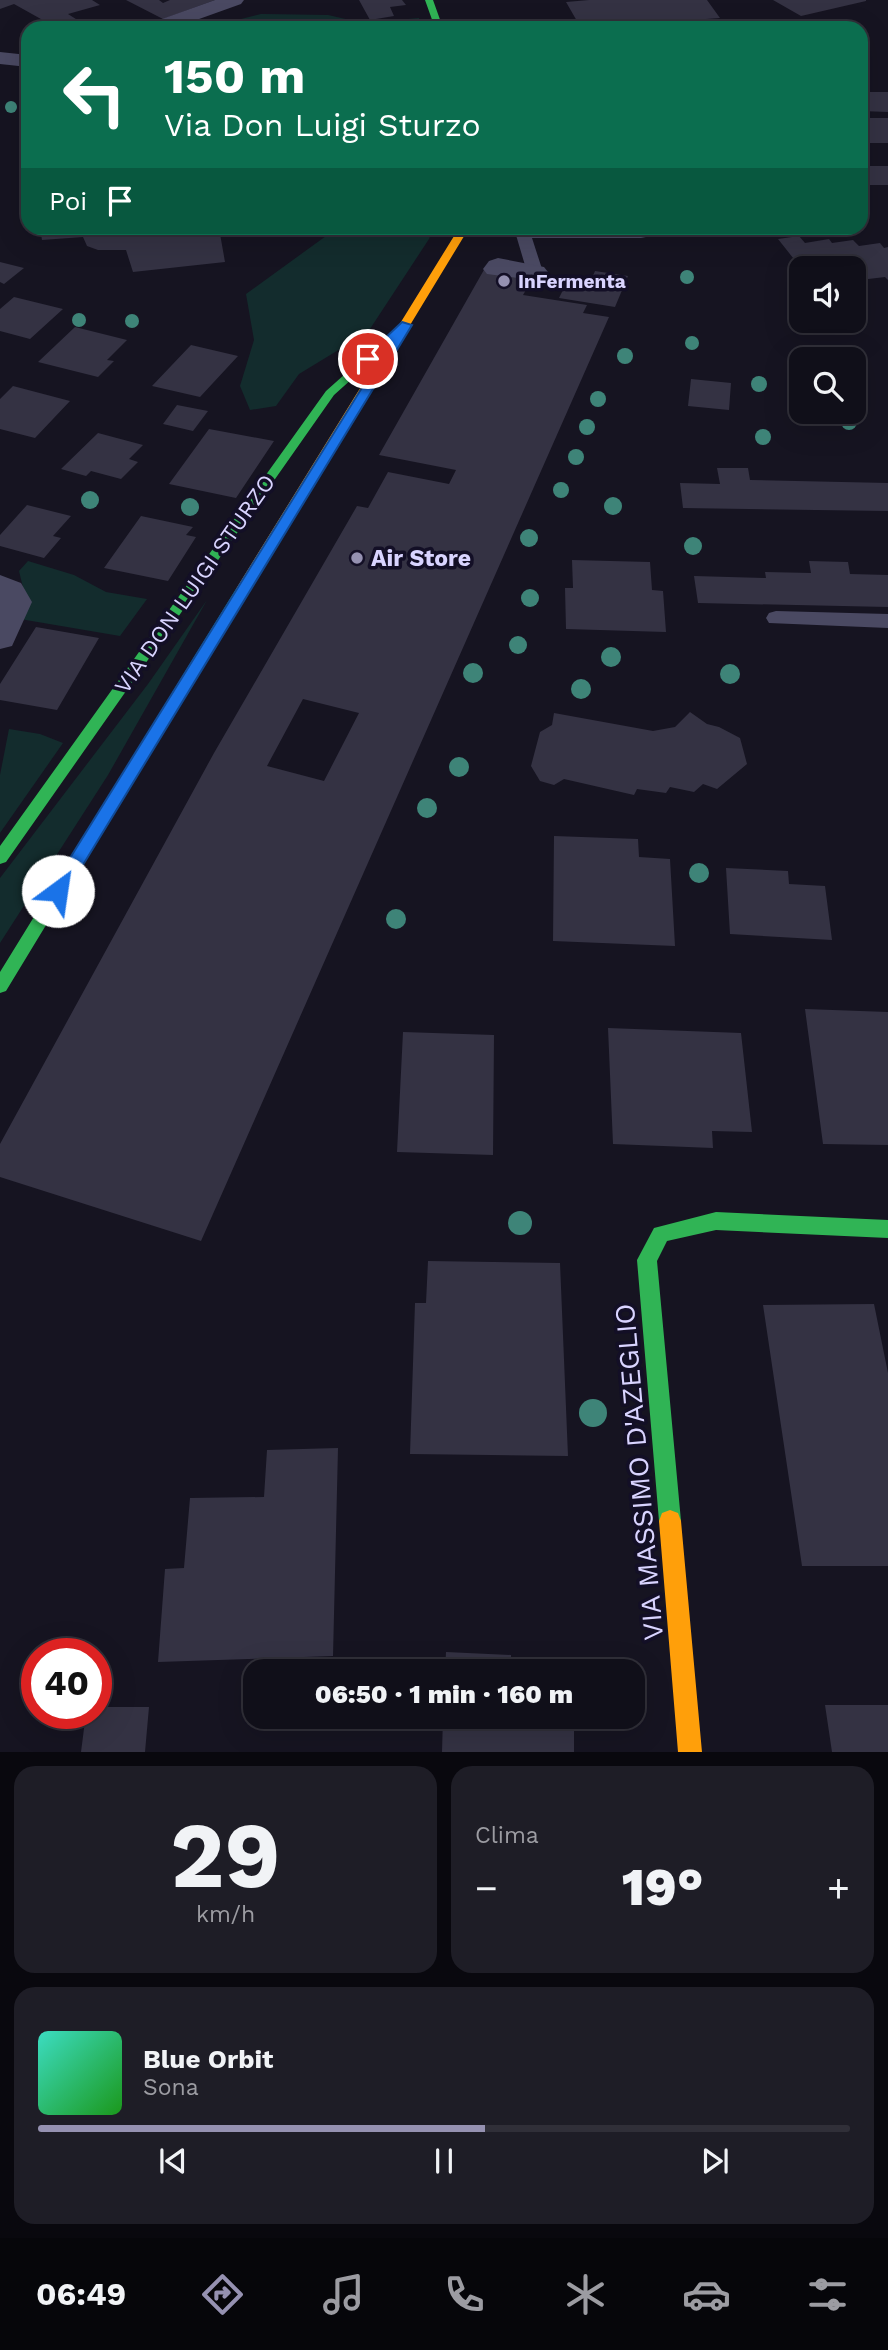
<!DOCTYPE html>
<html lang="it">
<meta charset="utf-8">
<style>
:root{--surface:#100f19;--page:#1e1d26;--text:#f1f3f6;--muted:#9c9ca2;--line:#302f38;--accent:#9591b1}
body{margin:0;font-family:"Work Sans",sans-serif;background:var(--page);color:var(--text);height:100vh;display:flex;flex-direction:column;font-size:26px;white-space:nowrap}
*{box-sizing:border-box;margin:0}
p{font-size:23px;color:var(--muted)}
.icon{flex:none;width:38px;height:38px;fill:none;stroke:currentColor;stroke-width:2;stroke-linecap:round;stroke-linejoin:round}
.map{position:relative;height:1752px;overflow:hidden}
.details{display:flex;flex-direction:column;gap:14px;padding:14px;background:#09080e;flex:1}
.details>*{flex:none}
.guide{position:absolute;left:21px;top:21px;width:847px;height:214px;border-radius:21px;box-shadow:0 7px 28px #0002,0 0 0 2px var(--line);background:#0b6e4f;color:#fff;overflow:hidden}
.buttons{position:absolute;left:789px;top:256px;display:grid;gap:14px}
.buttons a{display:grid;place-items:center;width:77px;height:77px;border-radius:14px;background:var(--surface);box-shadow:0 7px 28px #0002,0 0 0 2px var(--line);font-size:35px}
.speed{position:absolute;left:21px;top:1638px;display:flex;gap:14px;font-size:35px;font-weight:700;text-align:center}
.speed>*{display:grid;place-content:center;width:91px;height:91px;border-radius:50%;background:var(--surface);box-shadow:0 7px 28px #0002,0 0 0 2px var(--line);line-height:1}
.speed .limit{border:10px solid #d22;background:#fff;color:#111}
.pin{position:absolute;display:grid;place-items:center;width:60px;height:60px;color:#fff;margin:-30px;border:4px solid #fff;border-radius:50%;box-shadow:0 2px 7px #0007}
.me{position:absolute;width:77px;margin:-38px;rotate:31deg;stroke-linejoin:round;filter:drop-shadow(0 0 5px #0008)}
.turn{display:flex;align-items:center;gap:24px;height:147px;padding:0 28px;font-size:32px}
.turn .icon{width:91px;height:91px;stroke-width:2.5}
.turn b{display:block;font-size:49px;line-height:60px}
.then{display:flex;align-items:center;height:66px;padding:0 28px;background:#0003;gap:14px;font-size:26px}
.big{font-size:52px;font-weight:800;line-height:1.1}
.details .tile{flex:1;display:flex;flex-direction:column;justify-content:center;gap:10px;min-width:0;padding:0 24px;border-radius:21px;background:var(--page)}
.details .dial{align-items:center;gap:0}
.dial b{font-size:91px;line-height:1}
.song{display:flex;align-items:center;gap:21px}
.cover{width:84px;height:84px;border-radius:10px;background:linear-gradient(135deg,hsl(170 70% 55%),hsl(120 70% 35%))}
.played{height:7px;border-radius:4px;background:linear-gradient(90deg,var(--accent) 55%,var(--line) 55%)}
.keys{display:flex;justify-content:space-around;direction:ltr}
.heat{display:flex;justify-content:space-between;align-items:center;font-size:38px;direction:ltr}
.details .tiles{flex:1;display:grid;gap:14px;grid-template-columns:1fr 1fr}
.tile:last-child{grid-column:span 2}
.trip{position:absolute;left:243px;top:1659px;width:402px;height:70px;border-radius:21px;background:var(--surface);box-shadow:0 7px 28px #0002,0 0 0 2px var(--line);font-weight:800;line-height:70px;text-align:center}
.tab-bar{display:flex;height:112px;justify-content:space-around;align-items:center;background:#06060a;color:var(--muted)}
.tab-bar .icon{width:49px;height:49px}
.tab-bar .current{color:var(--accent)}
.tab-bar b{font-size:32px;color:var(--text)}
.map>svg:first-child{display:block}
</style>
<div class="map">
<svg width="888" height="1752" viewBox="0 0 888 1752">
<rect width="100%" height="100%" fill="#161421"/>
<path fill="#132c2d" d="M261,14L328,15L363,23L419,18L421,28H205Z
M326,228H433L429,239L368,332L299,374L276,406L250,410L240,386L254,340L246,294L326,236Z
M28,561L74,575L106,592L147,599L120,636L20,619L26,600L19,571Z
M207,600L108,775L0,943V878L148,684Z
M9,729L40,734L63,743L0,833V775Z"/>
<path fill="#343243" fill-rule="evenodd" d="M0,0H92L100,5L68,14L90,28H57L14,4L0,9Z
M126,0H159L163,3L170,0H215L163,19Z
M359,0H402L406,5L390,7L394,16L370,20Z
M589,0H707L720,18L581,28L566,2Z
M773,0H866V1L801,16Z
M861,92H888V112L861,111Z
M861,118H888V143H861Z
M861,166H888V185H861Z
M40,228H219L225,262L133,272L126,250H98L87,246L83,237L42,240Z
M799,236L805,243L829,239L832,243L853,240L859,246L880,243L884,248L888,247V280L885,277L860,280L854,276V268H801L778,239Z
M0,262L24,268L4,284L0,282Z
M485,268L534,276L523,295L587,305L583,313L609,317L201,1241L0,1177V1144L214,753L357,506L368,508L388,472L449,484L456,470L379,455ZM303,699L359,713L324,781L267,766Z
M595,271L628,276L615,307L559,298L568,280L590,283Z
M14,297L63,309L30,339L0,331V309Z
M75,327L127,340L107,360L114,361L98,377L38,362Z
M191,345L238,356L200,397L152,386Z
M691,379L731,383L729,410L688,406Z
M13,386L70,401L35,438L0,429V399Z
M177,405L208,411L193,431L163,424Z
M209,429L274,441L236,498L169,484Z
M98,433L143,445L129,459L138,462L121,479L91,471L86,476L61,469Z
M717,468H748L750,480L888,483V511L683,508L680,483L720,484Z
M27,505L71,516L53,536L61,538L44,558L0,546V535Z
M141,516L193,527L186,535L196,537L168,581L104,568Z
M572,560L650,562L652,590L663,591L666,632L566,629L565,588H573Z
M809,561L848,562L850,574L888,575V607L698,603L694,576L766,578L765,572L811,573Z
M36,627L99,638L57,710L0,700V684Z
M690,712L707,724L719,727L740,738L747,764L717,789L703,784L694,792L670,787L666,793L637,789L634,795L564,779L554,785L540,781L531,766L540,732L552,725L554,713L653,731L675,727Z
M554,836L638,839L639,857L670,859L675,946L553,941Z
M726,868L788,871L789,884L825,886L832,940L730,934Z
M805,1009L888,1012V1145L823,1144Z
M608,1028L741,1033L752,1132L712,1131L713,1148L613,1144Z
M403,1032L494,1035L493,1155L397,1152Z
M428,1261L560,1263L568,1456L410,1454L415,1303H426Z
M874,1304L888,1373V1566H802L763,1305Z
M338,1448L333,1656L158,1662L165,1569L184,1568L190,1498L264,1497L267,1450Z
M446,1652L511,1655V1671H445Z
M825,1705H888V1752H832Z
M96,1707H149L145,1752H81L86,1713H96Z
M443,1717H574V1752H442Z"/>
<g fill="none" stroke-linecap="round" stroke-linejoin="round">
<path fill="#4a4962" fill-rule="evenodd" d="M510,228L527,230L650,228L646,237L641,238H532L543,272L535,277L527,272L516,235Z
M776,611L888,614V628L769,623L766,618L769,613Z"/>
<path fill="#4a4962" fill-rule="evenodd" d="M215,0H244L241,4L174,28H145L148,24Z
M0,52L28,55V67L0,64Z
M498,258L544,267L548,272L544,277L535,280L487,274L483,269L489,261Z
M0,575L21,583L32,602L12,646L0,649Z"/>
<path fill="#30b455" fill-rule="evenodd" d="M425,0H433L443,28H435Z
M372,350L382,352L334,395L6,862L0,864V846L326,391Z
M243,585L250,589L6,991L0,993V972L236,589Z
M716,1212L888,1220V1238L716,1230L667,1241L657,1261L681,1521L678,1529L670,1532L662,1529L659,1521L637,1260L654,1228Z"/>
<path fill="#ff9f0a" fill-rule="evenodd" d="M459,228H469L248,592H238L236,589Z
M670,1510L678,1513L681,1521L702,1752H678L659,1521L662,1513Z"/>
</g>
<g fill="#3e8478">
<circle cx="11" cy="107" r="6"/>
<circle cx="687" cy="277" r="7"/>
<circle cx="79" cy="320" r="7"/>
<circle cx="132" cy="321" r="7"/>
<circle cx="692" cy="343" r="7"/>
<circle cx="625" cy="356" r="8"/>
<circle cx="759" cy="384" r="8"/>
<circle cx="598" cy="399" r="8"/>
<circle cx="849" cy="422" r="8"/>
<circle cx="587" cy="427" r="8"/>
<circle cx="763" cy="437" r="8"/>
<circle cx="576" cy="457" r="8"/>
<circle cx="561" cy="490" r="8"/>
<circle cx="90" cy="500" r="9"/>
<circle cx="613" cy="506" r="9"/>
<circle cx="190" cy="507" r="9"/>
<circle cx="529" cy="538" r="9"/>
<circle cx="693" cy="546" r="9"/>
<circle cx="530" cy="598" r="9"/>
<circle cx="518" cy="645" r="9"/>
<circle cx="611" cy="657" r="10"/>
<circle cx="473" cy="673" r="10"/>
<circle cx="730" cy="674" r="10"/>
<circle cx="581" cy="689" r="10"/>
<circle cx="459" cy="767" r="10"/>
<circle cx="427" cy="808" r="10"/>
<circle cx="699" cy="873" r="10"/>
<circle cx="396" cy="919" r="10"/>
<circle cx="520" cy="1223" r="12"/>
<circle cx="593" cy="1413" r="14"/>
</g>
<path fill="#1a73e8" stroke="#114b97" stroke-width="2" d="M402,322L412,325L64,896H52L50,891L52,887L386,349L372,361L363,359Z"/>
<g fill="#9591b1" stroke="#130f26" stroke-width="2.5">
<circle cx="504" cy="281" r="7"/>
<circle cx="357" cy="558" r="7"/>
</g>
<g text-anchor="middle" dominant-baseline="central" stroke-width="7" stroke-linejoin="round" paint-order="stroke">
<g font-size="19" font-weight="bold" fill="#d9d4ff" stroke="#130f26" text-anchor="start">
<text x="518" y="281">InFermenta</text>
</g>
<g font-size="23" font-weight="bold" fill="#d9d4ff" stroke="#130f26" text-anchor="start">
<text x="371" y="558">Air Store</text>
</g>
<g font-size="23" fill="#d9d4ff" stroke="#130f26">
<text transform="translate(195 584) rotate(-55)">VIA DON LUIGI STURZO</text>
</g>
<g font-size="28" fill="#d9d4ff" stroke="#130f26">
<text transform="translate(639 1472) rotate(-95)">VIA MASSIMO D'AZEGLIO</text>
</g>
</g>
</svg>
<div class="buttons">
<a><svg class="icon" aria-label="sound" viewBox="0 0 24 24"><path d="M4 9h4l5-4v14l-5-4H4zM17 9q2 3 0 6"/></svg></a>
<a><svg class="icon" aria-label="search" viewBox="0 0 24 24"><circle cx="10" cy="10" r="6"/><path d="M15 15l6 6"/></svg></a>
</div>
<div class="speed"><div class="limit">40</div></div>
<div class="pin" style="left:368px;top:359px;background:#d93025"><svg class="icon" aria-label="arrive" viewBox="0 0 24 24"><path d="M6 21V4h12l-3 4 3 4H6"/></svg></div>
<svg class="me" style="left:58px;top:891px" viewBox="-20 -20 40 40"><circle r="19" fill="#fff"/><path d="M0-13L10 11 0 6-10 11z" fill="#1a73e8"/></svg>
<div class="trip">06:50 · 1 min · 160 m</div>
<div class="guide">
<div class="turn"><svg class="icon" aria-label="left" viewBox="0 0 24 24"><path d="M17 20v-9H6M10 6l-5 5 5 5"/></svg><div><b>150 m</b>Via Don Luigi Sturzo</div></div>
<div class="then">Poi<svg class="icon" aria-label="arrive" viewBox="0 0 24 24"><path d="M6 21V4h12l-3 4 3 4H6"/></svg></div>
</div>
</div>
<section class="details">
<div class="tiles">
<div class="tile dial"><b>29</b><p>km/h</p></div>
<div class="tile"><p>Clima</p>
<div class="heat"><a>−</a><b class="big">19°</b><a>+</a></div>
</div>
<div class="tile">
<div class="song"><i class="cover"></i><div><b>Blue Orbit</b><p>Sona</p></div></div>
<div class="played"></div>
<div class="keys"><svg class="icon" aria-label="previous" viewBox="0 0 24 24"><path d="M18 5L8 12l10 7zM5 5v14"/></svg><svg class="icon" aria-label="pause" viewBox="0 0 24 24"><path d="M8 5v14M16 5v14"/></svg><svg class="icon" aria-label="next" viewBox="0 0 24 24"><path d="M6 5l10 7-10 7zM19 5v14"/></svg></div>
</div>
</div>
</section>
<nav class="tab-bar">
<b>06:49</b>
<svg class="icon current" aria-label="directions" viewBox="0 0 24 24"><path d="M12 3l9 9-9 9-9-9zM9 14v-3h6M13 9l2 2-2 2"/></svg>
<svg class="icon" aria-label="music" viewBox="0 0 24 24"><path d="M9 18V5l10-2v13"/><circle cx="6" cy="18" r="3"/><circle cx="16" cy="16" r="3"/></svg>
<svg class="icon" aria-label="phone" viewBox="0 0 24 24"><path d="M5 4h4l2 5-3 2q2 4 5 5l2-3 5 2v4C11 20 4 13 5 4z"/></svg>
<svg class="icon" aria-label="climate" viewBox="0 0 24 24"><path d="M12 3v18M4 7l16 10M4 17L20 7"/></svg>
<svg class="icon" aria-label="car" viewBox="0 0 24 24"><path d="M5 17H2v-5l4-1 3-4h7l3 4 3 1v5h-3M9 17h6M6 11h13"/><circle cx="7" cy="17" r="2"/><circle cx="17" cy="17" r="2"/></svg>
<svg class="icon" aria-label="filters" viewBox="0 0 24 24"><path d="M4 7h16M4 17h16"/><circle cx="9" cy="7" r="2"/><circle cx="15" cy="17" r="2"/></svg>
</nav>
